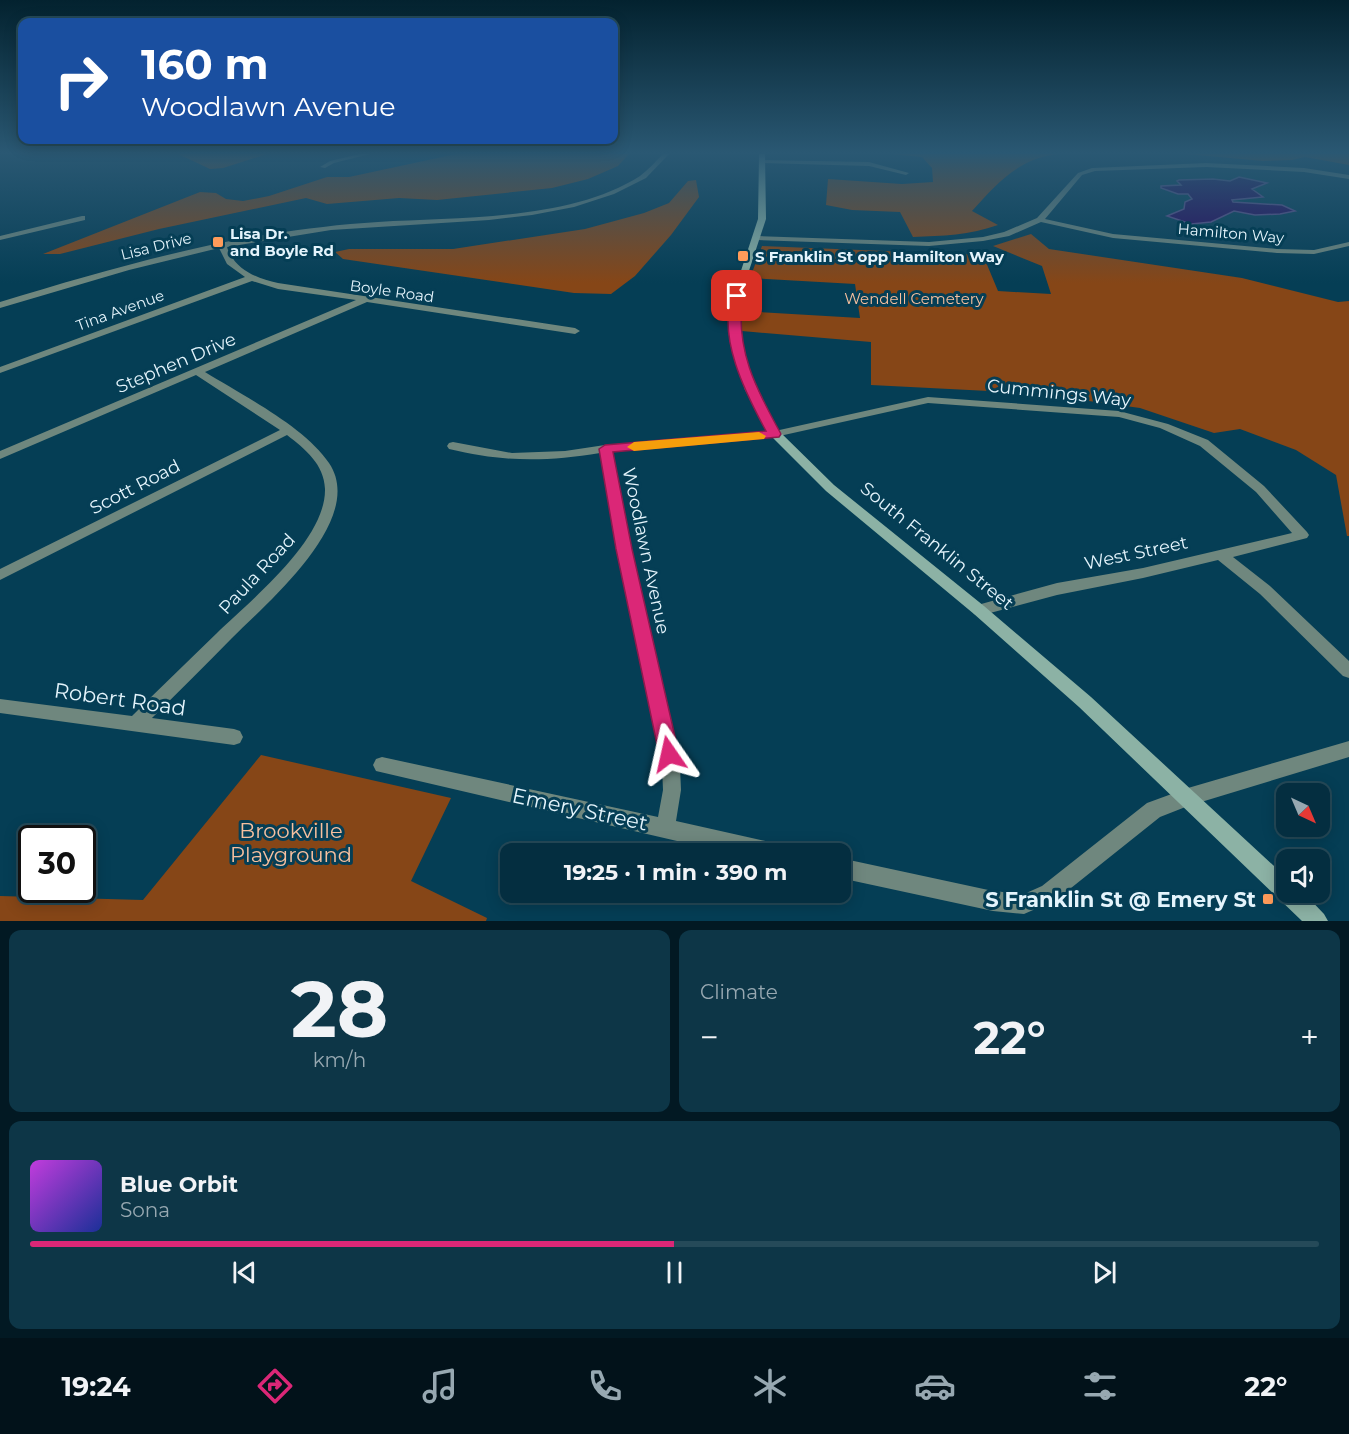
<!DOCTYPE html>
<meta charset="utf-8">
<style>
:root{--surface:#042e40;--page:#0d3647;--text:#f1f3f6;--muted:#97a8b1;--line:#254a59;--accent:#db2777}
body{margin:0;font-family:Montserrat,sans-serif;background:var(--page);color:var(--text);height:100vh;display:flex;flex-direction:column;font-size:22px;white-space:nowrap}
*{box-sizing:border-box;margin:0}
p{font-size:20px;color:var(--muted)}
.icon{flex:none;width:33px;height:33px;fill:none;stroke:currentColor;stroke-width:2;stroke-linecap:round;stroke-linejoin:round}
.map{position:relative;height:921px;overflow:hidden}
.details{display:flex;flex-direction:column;gap:9px;padding:9px;background:#021923;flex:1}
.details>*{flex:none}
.banner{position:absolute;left:18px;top:18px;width:600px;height:126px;border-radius:12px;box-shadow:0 3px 15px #0003,0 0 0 2px var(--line);background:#1a4fa0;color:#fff;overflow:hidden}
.needle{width:39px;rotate:136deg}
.controls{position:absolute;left:1276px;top:783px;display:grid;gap:12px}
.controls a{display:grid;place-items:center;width:54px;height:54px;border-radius:12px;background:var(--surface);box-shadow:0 3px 15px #0003,0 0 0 2px var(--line);font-size:30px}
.speed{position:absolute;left:18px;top:825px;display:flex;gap:12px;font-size:30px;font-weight:700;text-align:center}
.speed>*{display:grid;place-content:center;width:78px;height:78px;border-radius:50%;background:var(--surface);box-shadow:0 3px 15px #0003,0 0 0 2px var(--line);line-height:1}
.speed .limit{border:3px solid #111;border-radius:9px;background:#fff;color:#111}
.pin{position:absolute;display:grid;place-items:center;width:51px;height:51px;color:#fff;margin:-26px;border-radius:12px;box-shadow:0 3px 9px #0006}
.me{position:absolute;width:66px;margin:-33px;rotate:349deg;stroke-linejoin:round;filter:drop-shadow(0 0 4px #0008)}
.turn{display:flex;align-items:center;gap:21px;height:126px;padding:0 24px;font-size:27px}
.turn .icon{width:78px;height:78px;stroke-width:2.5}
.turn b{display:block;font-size:42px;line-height:51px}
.big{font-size:45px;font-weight:700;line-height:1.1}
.details .card{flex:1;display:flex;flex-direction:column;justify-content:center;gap:9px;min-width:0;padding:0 21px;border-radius:12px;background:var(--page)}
.details .dial{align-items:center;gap:0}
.dial b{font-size:78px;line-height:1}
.song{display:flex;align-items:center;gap:18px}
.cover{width:72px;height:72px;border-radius:9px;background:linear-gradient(135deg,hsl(290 70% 55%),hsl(230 70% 35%))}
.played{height:6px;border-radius:3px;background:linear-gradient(90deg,var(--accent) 50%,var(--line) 50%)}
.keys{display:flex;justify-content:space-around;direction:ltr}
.heat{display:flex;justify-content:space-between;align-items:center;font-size:33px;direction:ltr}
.details .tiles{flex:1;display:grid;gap:9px;grid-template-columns:1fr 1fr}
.card:last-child{grid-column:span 2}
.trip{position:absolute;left:500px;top:843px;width:351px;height:60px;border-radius:12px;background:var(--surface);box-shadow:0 3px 15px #0003,0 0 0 2px var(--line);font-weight:700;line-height:60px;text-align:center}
.dock{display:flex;height:96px;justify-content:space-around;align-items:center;background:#02121a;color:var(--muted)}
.dock .icon{width:42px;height:42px}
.dock .active{color:var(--accent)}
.dock b{font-size:27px;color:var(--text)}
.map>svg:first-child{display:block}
</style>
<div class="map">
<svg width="1349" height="921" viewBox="0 0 1349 921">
<rect width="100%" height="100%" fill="#053e55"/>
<path fill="#864617" d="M178,154H267L223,168L210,169Z
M456,154H629L618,166L588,179L552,188L437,200L399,198L327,204L306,198L159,229L60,254H43L200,192L216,193L226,199L243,201L269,196L327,177H349Z
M891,154H1060C1020,157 997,183 972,211L998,225C970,235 942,236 913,237L900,212L852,210L826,205L828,179L902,184L933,182L932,168L922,157Z
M1186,154H1349V165L1305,157L1292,160L1263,161Z
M696,180L699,197L671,235L635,276L611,294L574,293L377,264L343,259L335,252L349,249H453L585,229L644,213L669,203L688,181Z
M1031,234L1049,249L1242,278L1338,302L1349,301V536H1347L1336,475L1296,450L1240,429L1214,433L1140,408L1030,393L871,385V342L742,331V311L860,318L855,284L750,278L762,246L983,255L998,291L1051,294L1042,266L993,246Z
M261,755L451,798L411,881L487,918L486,921H0V896L143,900Z"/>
<path fill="#28065b" stroke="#604d8b" stroke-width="1.5" d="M1239,177L1267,183L1252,189L1263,197L1232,200L1233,202L1282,205L1295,211L1280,214L1255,215L1234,211L1211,222L1191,224L1167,216L1184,209L1185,202L1192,199L1188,194H1178L1161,188V186L1181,185L1177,181L1179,180L1213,179L1230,181Z"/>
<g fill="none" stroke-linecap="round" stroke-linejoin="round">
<path fill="#6f877e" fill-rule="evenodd" d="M360,154H370L334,163L325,168L320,167L330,161Z
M663,154H669L646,178L614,194L574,207L532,215L489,220L331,230L227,247C235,270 256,278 278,283L575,328L580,331L575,334L367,302L205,372C242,395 304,426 329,463C367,519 268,602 232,638C206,665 179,691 152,718L234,729L240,731L243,737L240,743L234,745L0,713V699L132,716C160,688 189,660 217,633C251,600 326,540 325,489C324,464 305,449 287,435L0,580V569L280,430L196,375L0,459V451L356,300L278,289L252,281L0,373V367L245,277L227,264L219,248L129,270L0,308V302C89,275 178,249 269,234C305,229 341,224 378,222C458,217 570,221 640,176C648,170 656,161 663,154Z
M762,160L869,162L909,173L906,175L869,166L760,163Z
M1206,163L1304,168L1349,175V179L1304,172L1206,167L1095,171L1082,175L1045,219L1113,234L1277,249L1314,250L1349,242V246L1314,254L1277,253L1113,238L1041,222L1009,236L983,241L929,246L757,240L753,238L757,236L929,242L983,237L1004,232L1037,218L1078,173L1092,168Z
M82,216H85V220L0,240V236Z
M928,397L1119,411L1168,424L1208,440L1264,486L1307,532L1309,535L1307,538L1233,557L1270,586L1349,661V678L1343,676L1260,594L1218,560L1143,578L1057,595L979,616L974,614L972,610L974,606L1057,583L1143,568L1292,533L1256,492L1200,446L1160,428L1119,417L928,403L775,437L611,452L631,549L680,767L681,790L676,821L779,844L786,847L789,854H733L376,771L373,765L376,759L382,757L658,817L663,790L662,767L617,549L600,453C545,462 503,462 449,449L447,446L449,443L453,442L512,453L565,451L605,445L775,431Z
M1349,741V757L1188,806L1160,817L1056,900L1024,914L993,911L840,878V858L993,891L1024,894L1042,886L1147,803L1188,788Z"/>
<path fill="#8cb2a5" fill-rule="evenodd" d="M759,154H765L766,219L741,295L739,322L744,353L755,390L780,432L834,485L984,606L1091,697L1287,878V892H1303L1324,914L1328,921H1302L1079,707L974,614L826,491L771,436L745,390L734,353L729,322L733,295L758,219Z"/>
</g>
<linearGradient id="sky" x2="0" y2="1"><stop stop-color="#03222f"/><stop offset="0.54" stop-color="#2a5873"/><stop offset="1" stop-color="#2a5873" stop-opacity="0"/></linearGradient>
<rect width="1349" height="283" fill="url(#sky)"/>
<path fill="#db2777" stroke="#8e194d" stroke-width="1.5" d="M733,293L742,296C736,351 755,387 781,434L779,437L613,452L632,549L679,754L676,761L669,764L662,761L659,754L616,549L599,449L605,445L766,431C746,394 716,336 733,293Z"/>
<path fill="#f59e0b" d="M759,432L766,436L764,439L634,451L627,447L634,442Z"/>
<g fill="#ff9b5a" stroke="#053e55" stroke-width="2">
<rect x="212" y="236" width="12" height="12" rx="3"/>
<rect x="737" y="250" width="12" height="12" rx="3"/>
<rect x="1262" y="893" width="12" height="12" rx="3"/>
</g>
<g text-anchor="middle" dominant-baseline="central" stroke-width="6" stroke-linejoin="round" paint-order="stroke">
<g font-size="15" font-weight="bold" fill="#e4f4fc" stroke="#053e55" text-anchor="start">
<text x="230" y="233">Lisa Dr.<tspan x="230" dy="17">and Boyle Rd</tspan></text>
<text x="755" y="256">S Franklin St opp Hamilton Way</text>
</g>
<g font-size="15" fill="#e4f4fc" stroke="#053e55">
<text transform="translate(1231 233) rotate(5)">Hamilton Way</text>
<text transform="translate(156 246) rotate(-14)">Lisa Drive</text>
<text transform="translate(392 291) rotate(8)">Boyle Road</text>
<text transform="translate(120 310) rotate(-20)">Tina Avenue</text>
</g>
<g font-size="15" fill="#f7c09f" stroke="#053e55">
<text x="914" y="298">Wendell Cemetery</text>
</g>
<g font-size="18" fill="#e4f4fc" stroke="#053e55">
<text transform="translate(176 363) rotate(-23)">Stephen Drive</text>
<text transform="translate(1059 393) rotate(6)">Cummings Way</text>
<text transform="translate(135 487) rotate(-27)">Scott Road</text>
<text transform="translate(937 546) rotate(39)">South Franklin Street</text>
<text transform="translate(646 551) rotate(78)">Woodlawn Avenue</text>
<text transform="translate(1136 553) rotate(-12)">West Street</text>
<text transform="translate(257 574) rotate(-47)">Paula Road</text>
</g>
<g font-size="21" fill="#e4f4fc" stroke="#053e55">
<text transform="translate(120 699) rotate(8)">Robert Road</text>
<text transform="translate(580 809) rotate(12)">Emery Street</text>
</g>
<g font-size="21" fill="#f7c09f" stroke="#053e55">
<text x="291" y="830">Brookville<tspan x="291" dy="24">Playground</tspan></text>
</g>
<g font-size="21" font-weight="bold" fill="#e4f4fc" stroke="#053e55" text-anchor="end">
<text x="1256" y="899">S Franklin St @ Emery St</text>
</g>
</g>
</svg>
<div class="controls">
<a><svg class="needle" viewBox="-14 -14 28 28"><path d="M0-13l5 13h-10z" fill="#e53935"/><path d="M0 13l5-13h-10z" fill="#97a8b1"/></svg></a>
<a><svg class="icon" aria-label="sound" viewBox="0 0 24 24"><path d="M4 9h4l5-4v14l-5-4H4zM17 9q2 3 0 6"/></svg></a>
</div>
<div class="speed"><div class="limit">30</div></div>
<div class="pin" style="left:737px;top:296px;background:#d93025"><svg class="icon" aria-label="arrive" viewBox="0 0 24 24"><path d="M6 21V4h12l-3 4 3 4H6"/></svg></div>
<svg class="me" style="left:669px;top:754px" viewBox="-20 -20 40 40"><path d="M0-17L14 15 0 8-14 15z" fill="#db2777" stroke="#fff" stroke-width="4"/></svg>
<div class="trip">19:25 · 1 min · 390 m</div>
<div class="banner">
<div class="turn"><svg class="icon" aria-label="right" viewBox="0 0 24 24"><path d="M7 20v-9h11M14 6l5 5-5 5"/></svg><div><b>160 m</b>Woodlawn Avenue</div></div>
</div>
</div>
<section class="details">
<div class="tiles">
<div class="card dial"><b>28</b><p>km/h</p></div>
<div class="card"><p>Climate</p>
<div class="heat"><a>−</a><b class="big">22°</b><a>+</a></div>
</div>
<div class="card">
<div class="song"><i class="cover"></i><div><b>Blue Orbit</b><p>Sona</p></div></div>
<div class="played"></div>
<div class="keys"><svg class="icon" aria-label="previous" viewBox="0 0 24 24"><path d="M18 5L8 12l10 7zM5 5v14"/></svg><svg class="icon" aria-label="pause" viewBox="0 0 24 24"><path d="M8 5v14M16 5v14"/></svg><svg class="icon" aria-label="next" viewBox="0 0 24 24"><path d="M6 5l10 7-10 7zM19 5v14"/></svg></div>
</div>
</div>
</section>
<nav class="dock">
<b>19:24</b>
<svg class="icon active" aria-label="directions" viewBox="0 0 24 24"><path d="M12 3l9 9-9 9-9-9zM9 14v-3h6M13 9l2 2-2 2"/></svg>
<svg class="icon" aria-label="music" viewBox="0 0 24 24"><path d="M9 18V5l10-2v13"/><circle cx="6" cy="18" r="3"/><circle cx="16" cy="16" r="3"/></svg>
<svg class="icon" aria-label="phone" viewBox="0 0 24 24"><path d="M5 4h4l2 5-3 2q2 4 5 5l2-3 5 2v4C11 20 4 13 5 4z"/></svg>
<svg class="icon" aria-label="climate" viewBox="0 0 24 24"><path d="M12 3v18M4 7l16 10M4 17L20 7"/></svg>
<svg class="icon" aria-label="car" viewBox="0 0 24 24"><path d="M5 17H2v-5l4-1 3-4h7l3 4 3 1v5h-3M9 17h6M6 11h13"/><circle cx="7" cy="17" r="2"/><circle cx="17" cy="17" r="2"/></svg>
<svg class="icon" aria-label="filters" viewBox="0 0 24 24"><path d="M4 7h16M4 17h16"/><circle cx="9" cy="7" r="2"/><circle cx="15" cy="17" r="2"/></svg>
<b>22°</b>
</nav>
